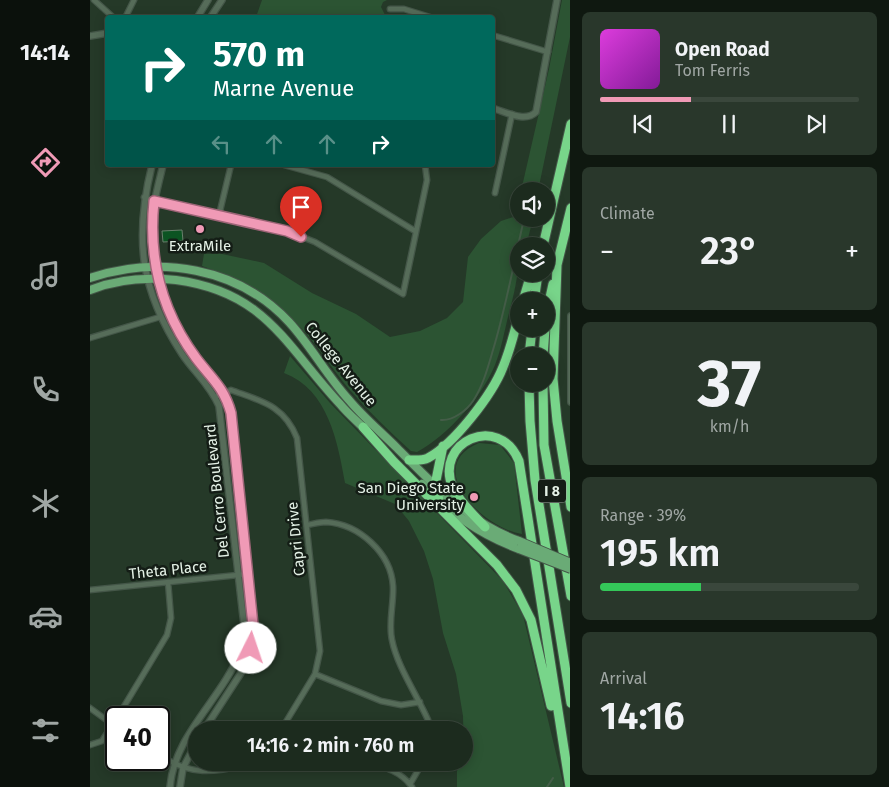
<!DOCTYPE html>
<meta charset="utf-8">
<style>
:root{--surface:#1c2b1e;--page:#29372b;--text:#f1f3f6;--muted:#a0a7a4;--line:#3a473c;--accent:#f09ab6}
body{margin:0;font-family:"Fira Sans",sans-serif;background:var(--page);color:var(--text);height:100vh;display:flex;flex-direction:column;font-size:19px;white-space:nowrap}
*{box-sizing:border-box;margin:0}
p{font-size:16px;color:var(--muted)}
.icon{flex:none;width:28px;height:28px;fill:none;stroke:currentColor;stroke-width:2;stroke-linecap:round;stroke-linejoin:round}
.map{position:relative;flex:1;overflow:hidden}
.sheet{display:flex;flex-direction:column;gap:12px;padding:12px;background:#0f1810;width:319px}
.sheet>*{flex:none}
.banner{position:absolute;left:15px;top:15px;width:390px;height:152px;border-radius:5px;box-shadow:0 2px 12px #0003,0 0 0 1px var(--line);background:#00695c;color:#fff;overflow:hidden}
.tools{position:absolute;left:420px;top:182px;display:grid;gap:10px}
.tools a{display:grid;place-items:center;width:45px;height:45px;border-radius:50%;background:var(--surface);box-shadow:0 2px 12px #0003,0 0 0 1px var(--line);font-size:25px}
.speed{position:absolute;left:15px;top:706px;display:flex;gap:10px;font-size:25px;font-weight:700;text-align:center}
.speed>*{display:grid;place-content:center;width:65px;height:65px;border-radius:50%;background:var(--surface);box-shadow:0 2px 12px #0003,0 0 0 1px var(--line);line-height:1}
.speed .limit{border:2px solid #111;border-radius:8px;background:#fff;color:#111}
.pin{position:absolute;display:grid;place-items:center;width:42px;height:42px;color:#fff;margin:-51px -21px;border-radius:50% 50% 50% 0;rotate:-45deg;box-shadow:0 0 5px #0007}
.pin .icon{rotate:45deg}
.me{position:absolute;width:55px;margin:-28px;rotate:4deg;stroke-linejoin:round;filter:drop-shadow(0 0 4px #0008)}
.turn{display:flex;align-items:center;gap:18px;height:105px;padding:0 25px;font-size:22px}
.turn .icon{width:65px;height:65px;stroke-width:2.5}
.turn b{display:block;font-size:35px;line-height:42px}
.lanes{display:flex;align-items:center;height:48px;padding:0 25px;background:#0003;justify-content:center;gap:25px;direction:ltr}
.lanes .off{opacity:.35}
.big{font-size:38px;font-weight:600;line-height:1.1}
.sheet .widget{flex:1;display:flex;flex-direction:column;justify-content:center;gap:8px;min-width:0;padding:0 18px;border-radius:8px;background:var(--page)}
.sheet .dial{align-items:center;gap:0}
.dial b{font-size:65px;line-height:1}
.song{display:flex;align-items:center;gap:15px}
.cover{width:60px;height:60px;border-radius:8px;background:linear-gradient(135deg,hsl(300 70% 55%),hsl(290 70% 35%))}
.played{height:5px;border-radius:2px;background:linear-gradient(90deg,var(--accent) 35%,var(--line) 35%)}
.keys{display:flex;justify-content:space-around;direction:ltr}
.heat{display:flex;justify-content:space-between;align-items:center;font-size:28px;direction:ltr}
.charge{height:8px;border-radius:4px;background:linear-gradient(90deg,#34c759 39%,var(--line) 0)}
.trip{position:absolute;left:98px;top:721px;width:285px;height:50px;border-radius:25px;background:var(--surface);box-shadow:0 2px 12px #0003,0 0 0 1px var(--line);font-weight:600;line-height:50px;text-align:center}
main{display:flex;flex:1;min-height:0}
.tab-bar{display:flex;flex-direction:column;width:90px;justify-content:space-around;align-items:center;background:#0b110c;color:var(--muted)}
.tab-bar .icon{width:35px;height:35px}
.tab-bar .current{color:var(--accent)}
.tab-bar b{font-size:22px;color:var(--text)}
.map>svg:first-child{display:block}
</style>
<main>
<nav class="tab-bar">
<b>14:14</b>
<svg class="icon current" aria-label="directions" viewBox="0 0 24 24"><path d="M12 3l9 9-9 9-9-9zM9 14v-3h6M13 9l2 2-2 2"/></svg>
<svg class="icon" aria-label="music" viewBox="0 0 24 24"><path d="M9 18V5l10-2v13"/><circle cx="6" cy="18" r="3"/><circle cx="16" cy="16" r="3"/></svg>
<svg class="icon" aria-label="phone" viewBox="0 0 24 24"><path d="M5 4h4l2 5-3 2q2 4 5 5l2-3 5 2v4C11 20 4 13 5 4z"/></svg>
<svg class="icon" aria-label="climate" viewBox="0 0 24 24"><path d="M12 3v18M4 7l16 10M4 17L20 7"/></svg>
<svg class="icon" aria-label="car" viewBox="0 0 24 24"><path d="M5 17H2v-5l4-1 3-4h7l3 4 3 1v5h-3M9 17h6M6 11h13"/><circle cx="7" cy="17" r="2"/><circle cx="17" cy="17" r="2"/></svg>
<svg class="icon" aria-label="filters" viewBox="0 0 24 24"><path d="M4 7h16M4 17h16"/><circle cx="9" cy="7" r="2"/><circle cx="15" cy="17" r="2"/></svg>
</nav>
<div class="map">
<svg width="481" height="787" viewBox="0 0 481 787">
<rect width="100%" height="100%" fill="#253928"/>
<path fill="#2c5433" d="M172,0H297L293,2L291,7L295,15L293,17H166Z
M472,0H480V37L448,191H431L459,69Z
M429,203V219H443L436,246H429C429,275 425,290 418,317C414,333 411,350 405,365C392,397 357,436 327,452L321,451C299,431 278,411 259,389C246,374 236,358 224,343C192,303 159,282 112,266L114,254H132L174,263L222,293L266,314L300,337L330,331L357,318L373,302L378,257L391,239L411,221L426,216Z
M200,356L240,403L413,581L433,615L474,787H367V771L371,763L374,762L373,716L366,674L353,633L343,579L334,551L319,521L305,504L255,483C248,443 238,389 194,373Z
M389,443L410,445L424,463L432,534C394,529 331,467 389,443Z"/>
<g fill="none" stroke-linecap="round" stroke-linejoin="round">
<path stroke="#445d48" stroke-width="2" d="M441,191L443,185
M351,420C363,421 377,410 383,401C393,386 398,367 403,350C416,307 424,262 434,219
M457,787L463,778"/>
</g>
<path fill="#0c5422" stroke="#69806c" d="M92,230L93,241L73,242L72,231Z"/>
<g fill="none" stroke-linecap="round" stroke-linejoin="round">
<defs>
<path id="minor" d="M4,0L24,18
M300,9H314L343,18
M35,18L44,0
M402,35L458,52
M194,165L237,177L325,231
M405,193L422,114
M54,197L64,201L197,231L225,242L313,294L337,180L335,165
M129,215L141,165
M0,338L70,317
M125,397L141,390C171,401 194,405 207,438L230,651L225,674L191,730
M217,525C223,524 230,522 236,522C269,524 301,553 303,586C304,603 298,623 302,640C307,666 327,695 338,720L340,730
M0,590L158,574
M225,674L291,701L311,705L330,702
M0,708L26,727
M27,718L77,635L81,618L78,582
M0,745L12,741L26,719
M69,755C107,779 126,771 168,762
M276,762C294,767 311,771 322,787
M320,784L333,762"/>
<path id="tertiary" d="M107,18L118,0
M120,18L132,0
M0,36L18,33
M402,108C416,112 435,123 446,112L467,0
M62,165C44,238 50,290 92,354C104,372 120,385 129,406L154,625C153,634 153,644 150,652C132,699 84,735 80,787
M73,165C69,182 64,200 62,217C59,261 73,308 97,344C111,364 129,380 138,403L163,625L159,655L151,673L114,730
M481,316V402
M90,787L93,768L106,743"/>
<path id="primary" d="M0,278C69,255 148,267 199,322C221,346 237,376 259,400C273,417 291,432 307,448C344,485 379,523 429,541
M0,290C27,279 57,277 86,280C176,292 195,345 250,404C258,414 268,422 277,431
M332,484C364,515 387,533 429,549"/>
<path id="motorway" d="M453,246L481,124
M467,265L463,379L467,421L481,507
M466,269L481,208
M433,301L441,274
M444,301L448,274
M456,316L463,284
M439,356L442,329
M453,356L455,329
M439,384L440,421L445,480L481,703
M453,384L454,445L481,596
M273,427L304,462L407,565L426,590L441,620L461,706
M319,460C325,460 332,461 338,458C364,444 402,395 413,367C420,351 424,333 429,315
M349,500L345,485L353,446
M395,527C384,515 370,503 363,488C343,442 409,412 429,461L480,787"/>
</defs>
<use href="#minor" stroke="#445648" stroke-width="7"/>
<use href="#tertiary" stroke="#445648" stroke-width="8"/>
<use href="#primary" stroke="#445648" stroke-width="10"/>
<use href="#motorway" stroke="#445648" stroke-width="11"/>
<use href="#minor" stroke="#566c59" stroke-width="4.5"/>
<use href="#tertiary" stroke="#566c59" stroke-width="5.5"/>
<use href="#primary" stroke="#6aab76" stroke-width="8"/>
<use href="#motorway" stroke="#78d58a" stroke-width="9"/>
<defs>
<path id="primary-bridge" d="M429,541L481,563
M429,549L481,569"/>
</defs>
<use href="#primary-bridge" stroke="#445648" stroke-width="10" stroke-linecap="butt"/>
<use href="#primary-bridge" stroke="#6aab76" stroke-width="8"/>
</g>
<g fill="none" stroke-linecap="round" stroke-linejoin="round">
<defs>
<path id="route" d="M161,648L163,625L141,413C134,387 121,378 106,358C72,312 58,258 64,201L197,231L211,237"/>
</defs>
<use href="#route" stroke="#9c6476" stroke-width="12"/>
<use href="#route" stroke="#f09ab6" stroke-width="9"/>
</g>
<g fill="#f09ab6" stroke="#141d16" stroke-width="2">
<circle cx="110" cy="229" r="5"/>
<circle cx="384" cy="497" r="5"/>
</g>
<g text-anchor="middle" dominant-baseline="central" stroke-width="5" stroke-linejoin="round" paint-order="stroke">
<rect fill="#141d16" stroke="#a6b1a8" stroke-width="1" x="448" y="479.5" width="28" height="23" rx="4"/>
<g font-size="14" font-weight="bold" fill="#e4f1e6">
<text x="462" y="491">I 8</text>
</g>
<g font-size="15" fill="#e4f1e6" stroke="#141d16">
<text x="110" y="246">ExtraMile</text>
<text x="374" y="488" text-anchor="end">San Diego State<tspan x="374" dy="17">University</tspan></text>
</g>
<g font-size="15" fill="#e4f1e6" stroke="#141d16">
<text transform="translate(251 364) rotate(51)">College Avenue</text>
<text transform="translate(127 491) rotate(-96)">Del Cerro Boulevard</text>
<text transform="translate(206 539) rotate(-96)">Capri Drive</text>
<text transform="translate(78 570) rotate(-6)">Theta Place</text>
</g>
</g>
</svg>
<div class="tools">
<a><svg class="icon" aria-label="sound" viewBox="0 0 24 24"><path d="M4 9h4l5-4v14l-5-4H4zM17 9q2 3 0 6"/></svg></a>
<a><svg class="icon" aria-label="layers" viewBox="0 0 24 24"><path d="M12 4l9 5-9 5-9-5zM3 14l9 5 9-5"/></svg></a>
<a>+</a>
<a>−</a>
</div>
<div class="speed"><div class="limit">40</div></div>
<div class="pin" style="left:211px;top:237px;background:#d93025"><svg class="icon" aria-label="arrive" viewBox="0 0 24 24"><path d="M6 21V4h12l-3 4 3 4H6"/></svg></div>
<svg class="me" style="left:161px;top:648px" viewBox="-20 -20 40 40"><circle r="19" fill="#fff"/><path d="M0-13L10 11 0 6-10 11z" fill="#f09ab6"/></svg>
<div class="trip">14:16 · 2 min · 760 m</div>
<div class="banner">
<div class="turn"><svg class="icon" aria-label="right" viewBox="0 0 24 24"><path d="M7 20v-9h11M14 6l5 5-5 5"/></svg><div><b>570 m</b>Marne Avenue</div></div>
<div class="lanes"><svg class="icon off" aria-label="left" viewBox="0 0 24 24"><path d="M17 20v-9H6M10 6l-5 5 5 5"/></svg><svg class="icon off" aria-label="ahead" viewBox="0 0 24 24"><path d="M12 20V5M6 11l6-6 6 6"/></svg><svg class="icon off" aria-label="ahead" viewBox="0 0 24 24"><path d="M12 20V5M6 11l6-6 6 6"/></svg><svg class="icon" aria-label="right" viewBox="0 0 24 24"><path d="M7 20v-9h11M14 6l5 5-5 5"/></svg></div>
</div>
</div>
<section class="sheet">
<div class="widget">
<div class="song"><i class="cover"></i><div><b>Open Road</b><p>Tom Ferris</p></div></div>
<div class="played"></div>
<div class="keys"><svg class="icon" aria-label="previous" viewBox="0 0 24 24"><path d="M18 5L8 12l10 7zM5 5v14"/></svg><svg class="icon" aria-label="pause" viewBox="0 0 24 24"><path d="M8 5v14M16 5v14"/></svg><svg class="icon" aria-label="next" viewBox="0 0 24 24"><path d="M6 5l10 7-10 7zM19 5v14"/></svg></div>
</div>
<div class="widget"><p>Climate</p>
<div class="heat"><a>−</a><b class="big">23°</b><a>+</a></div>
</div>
<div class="widget dial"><b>37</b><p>km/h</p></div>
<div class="widget"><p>Range · 39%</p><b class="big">195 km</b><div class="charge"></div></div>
<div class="widget"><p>Arrival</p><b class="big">14:16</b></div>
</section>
</main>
